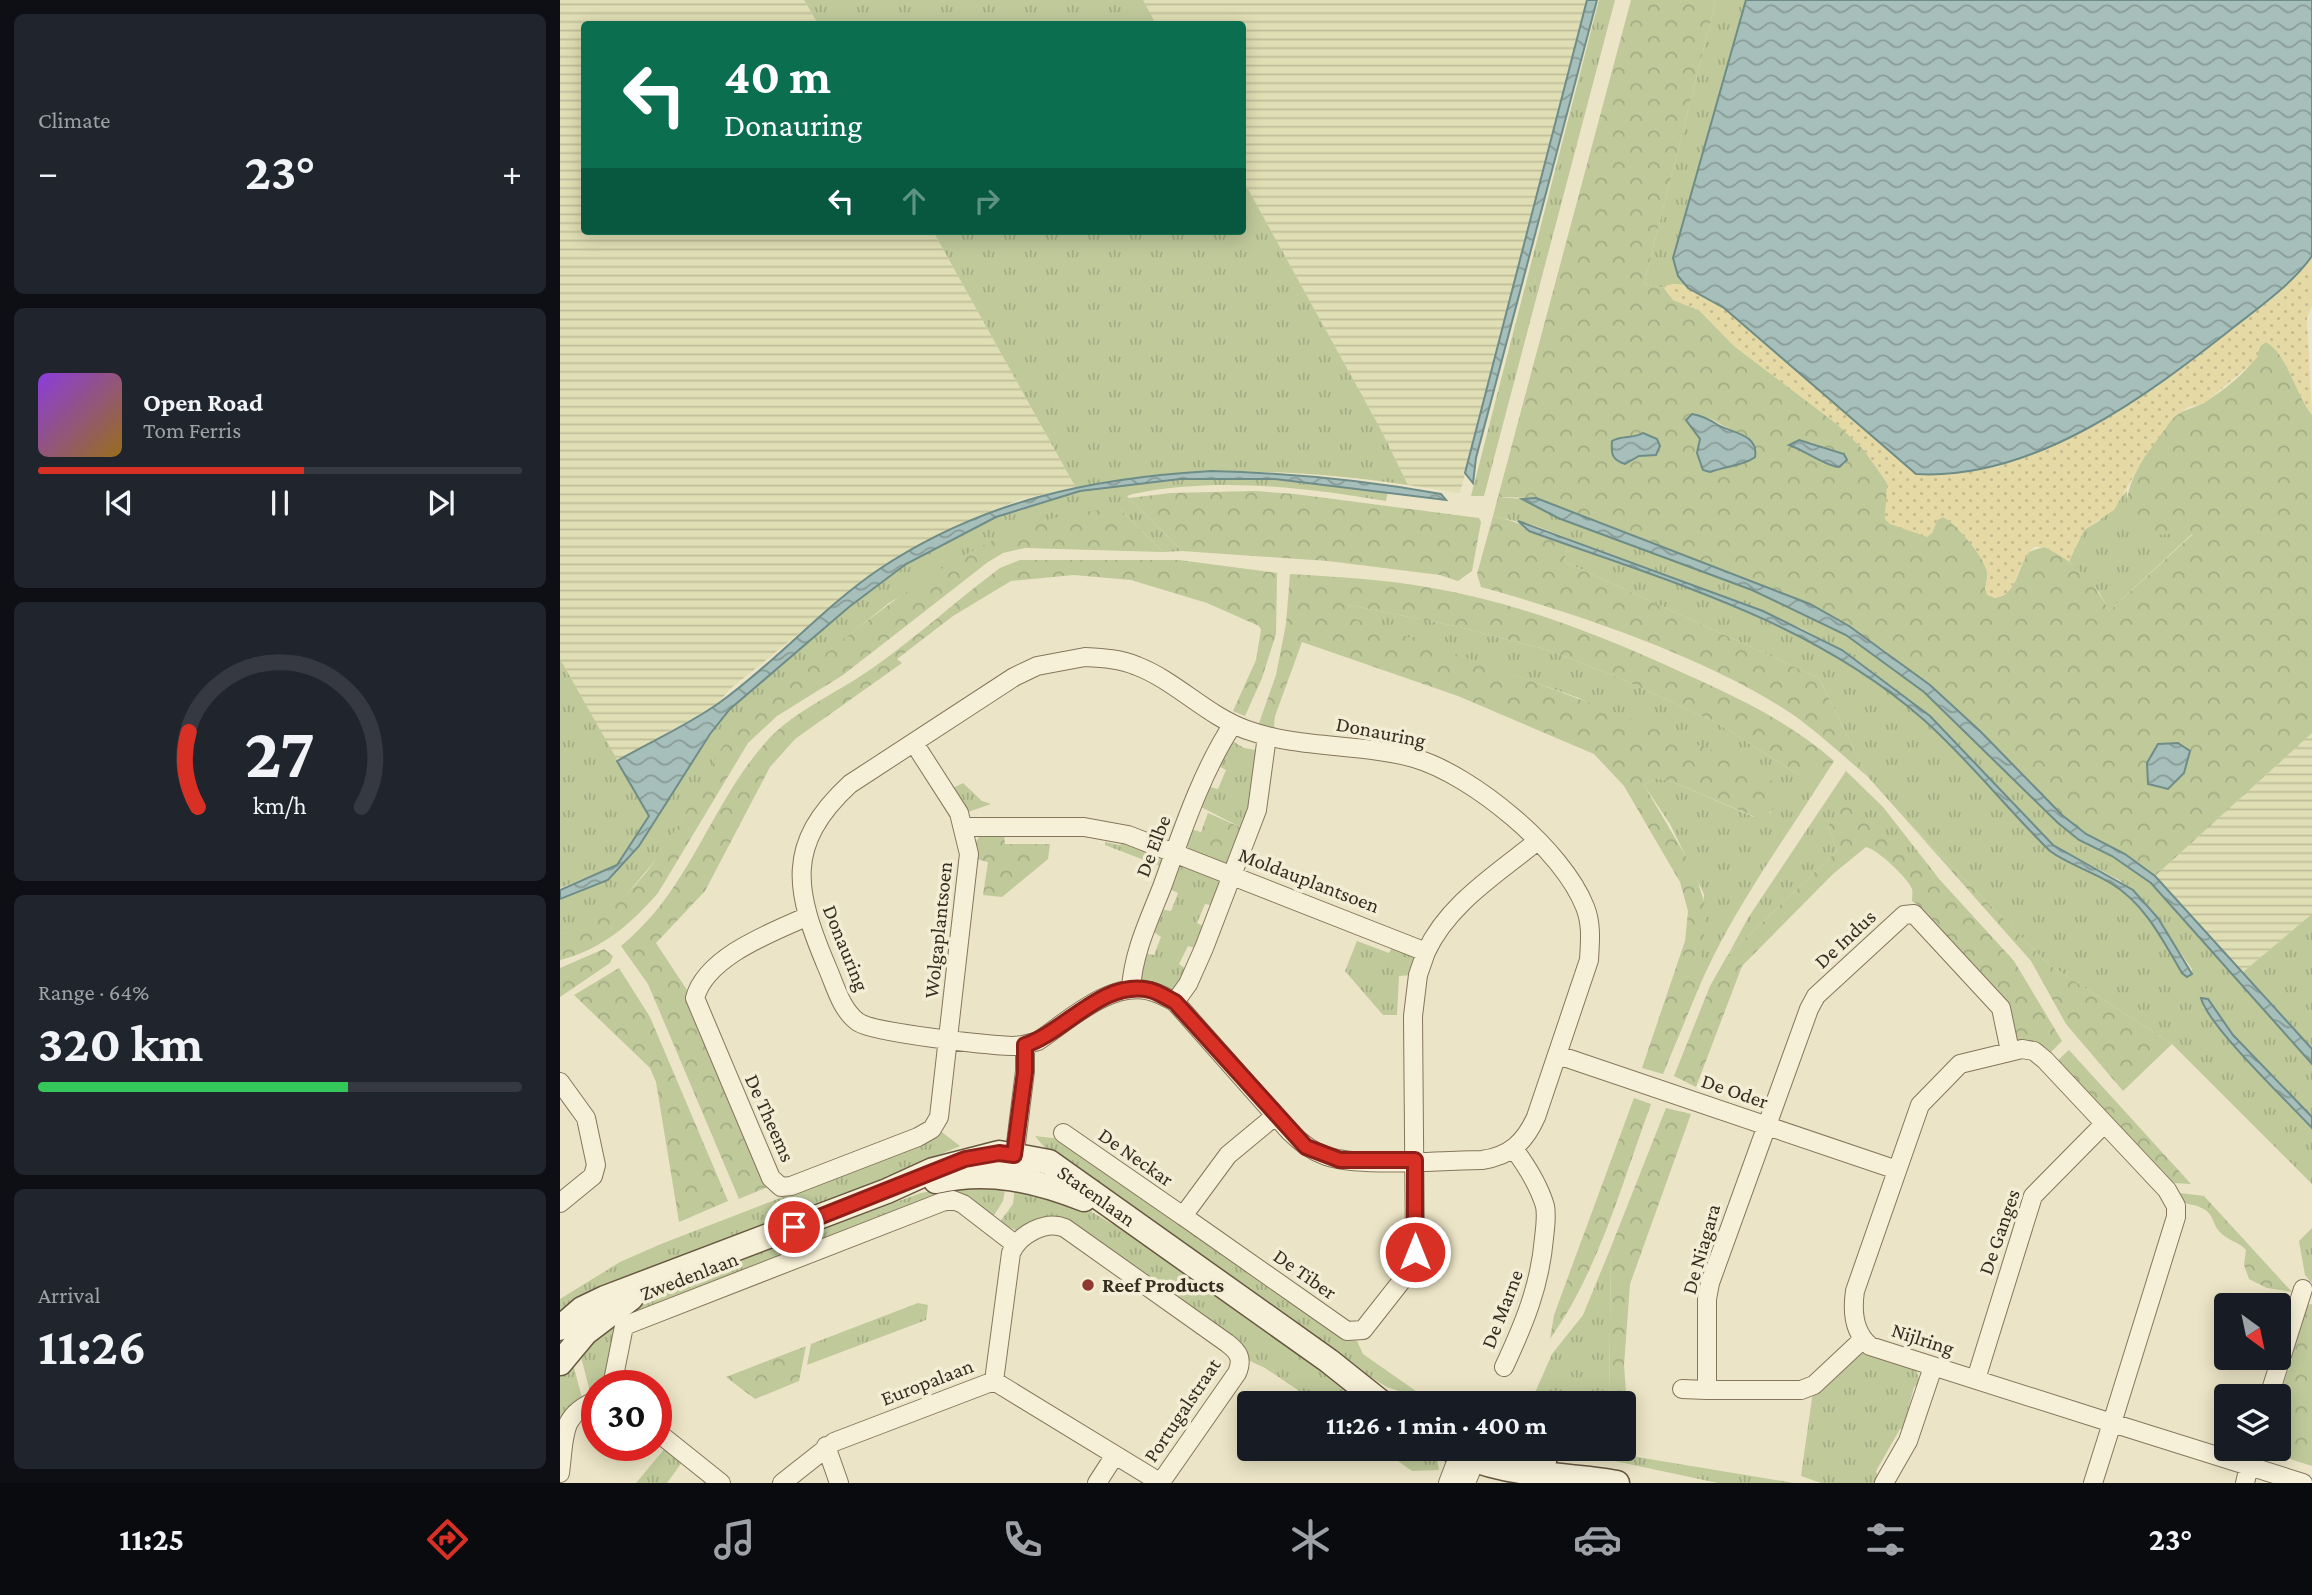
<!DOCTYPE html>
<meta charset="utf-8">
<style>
:root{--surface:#171b24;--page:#20242c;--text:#f1f3f6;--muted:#9ea1a6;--line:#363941;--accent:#d93025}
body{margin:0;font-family:"Crimson Pro",serif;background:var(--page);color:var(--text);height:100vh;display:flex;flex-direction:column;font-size:26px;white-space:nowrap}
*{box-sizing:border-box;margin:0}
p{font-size:23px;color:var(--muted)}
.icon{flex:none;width:38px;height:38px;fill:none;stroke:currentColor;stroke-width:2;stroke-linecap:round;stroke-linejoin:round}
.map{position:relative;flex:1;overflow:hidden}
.side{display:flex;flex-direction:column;gap:14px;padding:14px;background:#0d0f14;width:560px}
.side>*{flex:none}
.hud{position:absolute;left:21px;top:21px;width:665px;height:214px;border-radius:7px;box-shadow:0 4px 18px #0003;background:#0b6e4f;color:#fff;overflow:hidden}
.needle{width:46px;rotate:147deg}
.fabs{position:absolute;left:1654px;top:1293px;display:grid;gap:14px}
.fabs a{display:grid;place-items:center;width:77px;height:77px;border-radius:7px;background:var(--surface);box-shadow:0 4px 18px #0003;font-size:35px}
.speed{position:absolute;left:21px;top:1370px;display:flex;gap:14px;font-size:35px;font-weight:700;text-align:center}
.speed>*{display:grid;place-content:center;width:91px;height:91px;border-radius:50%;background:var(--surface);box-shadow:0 4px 18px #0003;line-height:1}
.speed .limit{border:10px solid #d22;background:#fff;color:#111}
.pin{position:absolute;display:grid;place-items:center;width:60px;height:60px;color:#fff;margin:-30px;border:4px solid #fff;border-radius:50%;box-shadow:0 2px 7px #0007}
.me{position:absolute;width:77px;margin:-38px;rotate:0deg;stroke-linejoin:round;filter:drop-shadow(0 0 5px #0008)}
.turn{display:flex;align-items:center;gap:24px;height:147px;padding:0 28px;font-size:32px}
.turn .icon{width:91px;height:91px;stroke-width:2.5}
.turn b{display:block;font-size:49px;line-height:60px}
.lanes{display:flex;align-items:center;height:66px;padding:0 28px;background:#0003;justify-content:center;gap:35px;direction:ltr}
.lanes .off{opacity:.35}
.big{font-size:52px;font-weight:700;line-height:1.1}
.side .widget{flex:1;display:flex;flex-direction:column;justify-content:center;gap:10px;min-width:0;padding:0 24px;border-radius:10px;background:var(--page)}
.side .dial{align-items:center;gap:0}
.dial svg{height:182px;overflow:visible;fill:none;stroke:var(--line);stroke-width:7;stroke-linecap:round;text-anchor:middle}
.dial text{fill:var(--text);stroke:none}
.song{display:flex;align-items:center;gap:21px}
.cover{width:84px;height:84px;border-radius:10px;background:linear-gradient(135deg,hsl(270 70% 55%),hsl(40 70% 35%))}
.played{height:7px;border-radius:4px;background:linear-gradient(90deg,var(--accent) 55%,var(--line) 55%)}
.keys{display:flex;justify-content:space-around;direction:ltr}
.heat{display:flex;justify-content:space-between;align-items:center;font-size:38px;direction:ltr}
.charge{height:10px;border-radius:5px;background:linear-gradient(90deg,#34c759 64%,var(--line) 0)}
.trip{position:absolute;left:677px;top:1391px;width:399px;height:70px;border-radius:7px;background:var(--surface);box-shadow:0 4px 18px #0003;font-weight:700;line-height:70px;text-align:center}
.dock{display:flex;height:112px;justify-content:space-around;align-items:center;background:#090b0e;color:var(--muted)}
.dock .icon{width:49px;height:49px}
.dock .active{color:var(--accent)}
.dock b{font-size:32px;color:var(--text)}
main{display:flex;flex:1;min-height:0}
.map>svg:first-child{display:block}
</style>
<main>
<section class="side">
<div class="widget"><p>Climate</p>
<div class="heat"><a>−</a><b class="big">23°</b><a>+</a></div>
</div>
<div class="widget">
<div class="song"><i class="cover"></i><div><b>Open Road</b><p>Tom Ferris</p></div></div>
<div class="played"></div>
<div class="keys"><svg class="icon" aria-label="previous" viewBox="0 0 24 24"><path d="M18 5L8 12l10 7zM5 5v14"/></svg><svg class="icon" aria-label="pause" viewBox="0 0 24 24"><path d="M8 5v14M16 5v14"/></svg><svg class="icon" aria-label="next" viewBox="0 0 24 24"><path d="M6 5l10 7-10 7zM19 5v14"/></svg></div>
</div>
<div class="widget dial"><svg viewBox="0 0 100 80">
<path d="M14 69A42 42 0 1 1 86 69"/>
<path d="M14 69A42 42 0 0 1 10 36" stroke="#d93025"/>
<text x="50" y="56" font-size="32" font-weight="700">27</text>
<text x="50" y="72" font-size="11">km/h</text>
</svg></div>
<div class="widget"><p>Range · 64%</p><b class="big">320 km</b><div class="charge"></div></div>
<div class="widget"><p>Arrival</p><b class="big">11:26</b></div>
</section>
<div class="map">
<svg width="1752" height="1483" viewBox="0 0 1752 1483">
<defs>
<pattern id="farmland-rules" width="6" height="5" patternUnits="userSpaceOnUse" patternTransform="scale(1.75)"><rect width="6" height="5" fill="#e0deb4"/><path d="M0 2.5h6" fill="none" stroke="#c1bf9a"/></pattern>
<pattern id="grass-tufts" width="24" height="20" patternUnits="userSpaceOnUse" patternTransform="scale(1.75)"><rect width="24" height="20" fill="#bfc99a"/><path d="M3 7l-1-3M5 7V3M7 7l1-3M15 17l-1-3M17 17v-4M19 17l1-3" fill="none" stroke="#a5ad84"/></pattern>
<pattern id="forest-crowns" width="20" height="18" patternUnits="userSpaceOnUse" patternTransform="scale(1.75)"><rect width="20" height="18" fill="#bfc99a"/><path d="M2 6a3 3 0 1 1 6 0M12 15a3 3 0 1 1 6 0" fill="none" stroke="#a5ad84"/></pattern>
<pattern id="sand-dots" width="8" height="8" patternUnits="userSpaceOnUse" patternTransform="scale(1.75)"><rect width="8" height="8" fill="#e5daa5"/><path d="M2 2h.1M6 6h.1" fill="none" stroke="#c5bb8e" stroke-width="1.8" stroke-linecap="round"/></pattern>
<pattern id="water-waves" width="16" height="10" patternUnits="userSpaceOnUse" patternTransform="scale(1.75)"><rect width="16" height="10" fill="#a7bfba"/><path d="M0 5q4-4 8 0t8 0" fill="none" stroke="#899c97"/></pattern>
</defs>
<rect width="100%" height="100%" fill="#ebe4c6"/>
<path fill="url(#farmland-rules)" d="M0,0H244L258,24H24V231H373L516,488L461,499L390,530L318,570L170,689L157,704L57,761L0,659Z
M583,0H1027L900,493L848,485L820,428L683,180L682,24H596Z
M1752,733V914L1683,972L1595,876Z"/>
<path fill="url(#grass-tufts)" d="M244,0H583L596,24H258Z
M1039,0H1055L924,496H911Z
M1156,0H1186L1113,258L1118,276L1126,285L1110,284L1104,288L1084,284Z
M683,180L820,428L848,485C736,469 627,464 516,488L373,231H682Z
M620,479H715L828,491L826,501C744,487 656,477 573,494L567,496L622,551L603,552L560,509L498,518L360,585L329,603L209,699L172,734L103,851L57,906L20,928L0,934V899L48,880L79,846L150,734L170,709L289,607L346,564L436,517L520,491Z
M1567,491C1568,549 1593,529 1633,533L1549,611L1539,592L1509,561L1524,530L1539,521Z
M938,497L962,499L998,518L1192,590L1286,635L1323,660L1364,692L1498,823L1519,840L1552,856L1591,883L1752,1064V1117L1673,1035L1648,999L1643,1007L1752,1128V1184L1612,1044L1488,964L1349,823L1307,776L1259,678L1005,562L1007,545C1133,590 1261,630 1364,720C1409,759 1447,809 1490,851C1509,865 1532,871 1552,884C1585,904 1608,944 1632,974V969L1581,898L1559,880L1493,845L1370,716L1282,650L1241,628L976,526L933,516Z
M789,605L895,626L985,649L1057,677L1157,723L1239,775H1265C1221,845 1169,915 1137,992L1144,894L1110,824L1084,785L1096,778L1113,782L1194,817L1212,812L1019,698L786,616Z
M0,659L89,816L57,865L0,888Z
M669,739L684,748L701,751L695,757L691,789L695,794L682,828L639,806L646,786L658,789L666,770L655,764Z
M1286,771L1323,807L1380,880L1287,807L1268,826L1277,851L1168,955L1188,918Z
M403,783L422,801L431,804L408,812L393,788Z
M566,841L604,853L605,868L545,845V842L560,845Z
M617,861L665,877L656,906L645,904L637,923L648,928L639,949L628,946L619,964L629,971L616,993L577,982L582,953L594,955L601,937L591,930L599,909L611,911L618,893L607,888Z
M1752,914V1049L1683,972Z
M797,941L829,953L834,944L854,956L851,975L839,976L837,1015H823L785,971Z
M379,1130L400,1146L21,1306L0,1311V1299L60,1262L101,1244L368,1141Z
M475,1136L501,1139L649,1245L790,1340L797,1341L803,1354L873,1403L827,1387L768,1351L486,1149Z
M446,1185L443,1201L431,1220L405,1201L64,1324L48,1386H37V1393L31,1396L19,1349L74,1301L135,1275L361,1193L392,1187Z
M455,1186L518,1204L568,1233L813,1403H757L705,1368L688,1360L505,1222L458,1231L439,1223L453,1204Z
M1752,1228V1283L1745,1275L1739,1241Z
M1051,1247L1049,1403L970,1404L992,1354L1023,1315Z
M358,1303L368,1305L366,1320L247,1365L251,1344Z
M1301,1352L1356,1369L1360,1383L1354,1387L1343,1429H1340L1316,1471L1318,1478L1314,1483H1261L1241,1476L1253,1391Z
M12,1360L22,1398L0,1437V1377Z
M106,1447L123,1461L107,1483H76Z
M821,1449H867L877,1458L879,1470L852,1471Z
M998,1449H1029L1234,1483H1158Z"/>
<path fill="url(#forest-crowns)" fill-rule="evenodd" d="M1071,0H1156L1084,284L1104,288L1113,300L1139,310L1174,346L1277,424L1304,450L1327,483L1329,497L1325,512L1372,533L1377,520L1383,517C1396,523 1424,557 1427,571C1428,576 1426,584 1425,589L1434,598C1457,595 1458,568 1468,552L1484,547C1513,559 1536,584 1549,611L1633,534C1616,530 1594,540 1580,531C1543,508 1593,440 1612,419C1622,409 1634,409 1645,402C1664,390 1695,368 1700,346L1706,342C1727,352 1736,395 1752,415V733L1595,876L1565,854L1526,834L1502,815L1420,731L1324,650L1250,604L976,498L938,497ZM1132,414L1151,419L1191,441L1184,463L1163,465L1155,471L1137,453L1140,439ZM1083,433L1096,455L1079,456L1065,464L1056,461L1060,438L1073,439ZM1250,442L1284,454L1285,464L1273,467L1248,451L1229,444Z
M695,491L735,494L919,518L921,522L912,571L898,581L880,575L768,561L622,551L569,498L611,493Z
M560,509L603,552L465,548L443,553L428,562L283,675L217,716L188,743L98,893C71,924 41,950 0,960V934C74,912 108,843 144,780C153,764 160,748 172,734C196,706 228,684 256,661C343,592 443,510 560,509Z
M933,516C959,521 981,535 1007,545L1005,562L1259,678L1307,776C1282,755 1259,733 1232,714C1149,658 1018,614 921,587L917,574Z
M460,560H619L717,573L716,634L702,678L685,716L673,711L696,660L701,630L699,626L647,603L571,580L514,575L451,581L393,616L337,659L342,663L235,739L210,767L145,891L96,943L127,990L128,999L210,1186L179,1199L88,984L61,946C130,890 149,807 205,743C234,710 280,692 314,667C358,636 397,600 440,568Z
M730,574C777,577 825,579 872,588C959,603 1043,636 1123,673C1177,697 1230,722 1274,761L1265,775H1239L1157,723L1057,677L985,649L895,626L789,605L787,616C889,651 991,687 1091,727C1132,744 1181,757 1216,784L1220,803L1204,817H1195L1113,782L1096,778L1084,785L1135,872L1147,912L1137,992L1103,1074L1082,1068L1125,941L1128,911L1120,882L1064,786L1034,754L898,696L742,642L715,716L714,726L719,731L698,726L716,675L726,624Z
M1287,806L1380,880L1454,961L1502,1041L1491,1052C1482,1042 1465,1040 1453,1043L1448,1009L1356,912L1361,907L1352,901C1352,897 1353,893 1352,889C1348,878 1317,849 1306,847L1273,874L1182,966L1136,1087L1114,1076L1150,986L1167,956L1277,851L1268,826L1281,808Z
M648,813L682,828L671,868L623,848L630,829L641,832Z
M1349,823L1488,964L1612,1044L1563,1091L1506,1024L1471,961Z
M421,834L444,835L445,844H490L488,859L442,897L423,895L428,862L416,859L415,843Z
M44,949L53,956L50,963L0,997V968Z
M59,968L90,1017L168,1201L119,1222L96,1082L90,1068L14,995Z
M1509,1050L1631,1184L1612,1183L1498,1060Z
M1074,1098L1091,1104C1062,1183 1039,1270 990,1339L994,1315Z
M1106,1108L1131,1114L1070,1284L1064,1365L1070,1446L1064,1445V1404L1049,1403L1051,1247Z
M1620,1193L1644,1196L1732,1292L1707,1288L1689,1279L1684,1265L1686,1250C1680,1243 1673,1242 1666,1237C1645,1223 1663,1209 1623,1203Z
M1752,1304V1466L1698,1449H1718L1719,1397L1732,1359L1728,1353L1746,1305Z
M246,1346L239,1381L195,1399L166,1377Z"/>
<path fill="url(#sand-dots)" d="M1752,256V306L1747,318L1752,415C1736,395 1726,352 1706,342L1699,346L1697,358L1683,371L1643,404L1628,407L1613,418L1584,458L1554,510L1524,530L1509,561L1485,547H1474C1457,559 1456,609 1427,595C1424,586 1428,581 1427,573C1426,559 1395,522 1383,517L1377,520L1372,533L1367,537L1330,524L1325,519L1327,483L1304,450L1277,424L1174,346L1139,310L1113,300L1104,288L1110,284L1126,285L1164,308L1356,474L1437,467L1533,424L1597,387L1717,295Z"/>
<path fill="url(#water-waves)" stroke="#6e8d88" stroke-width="2" d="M1027,0H1037L916,458L913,483L905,473Z
M1186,0H1752V256C1731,285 1702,305 1674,327C1587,396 1473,481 1356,474L1164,308L1128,288L1118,276L1113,258Z
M1132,414C1143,416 1149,419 1158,425C1172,433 1199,434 1195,457C1186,465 1163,467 1150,472L1143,470L1137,453L1140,439L1126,420Z
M1083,433L1097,439L1100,446L1096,455L1079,456L1065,464C1052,460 1051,454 1052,441C1062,435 1073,439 1083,433Z
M1239,440L1284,454L1287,460L1279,467C1267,467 1244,450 1229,445Z
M651,471C729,473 804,480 881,494L886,500L715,479H620L520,491L436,517L346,564L289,607L170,709L150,734L79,846L48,880L0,899V890L57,865L89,816L57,761C90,742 128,725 159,703C215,663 261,609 318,570C421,501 530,478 651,471Z
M976,498L1250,604L1289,626L1370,685L1420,731L1502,815L1526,834L1565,854L1595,876L1752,1049V1064L1591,883L1552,856L1519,840L1498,823L1364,692L1286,635L1192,590L998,518L962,499Z
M958,521L1203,611L1282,650L1370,716L1493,845L1573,890L1598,918L1632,974L1627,977L1622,973C1603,941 1585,904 1552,884C1532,871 1509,865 1490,851C1447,809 1409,760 1364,720C1252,621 1107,581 969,531Z
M1618,743L1630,751L1624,773L1608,789L1588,784L1587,763L1598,744Z
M1641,998L1648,999L1673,1035L1752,1117V1128C1728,1102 1648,1026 1641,998Z"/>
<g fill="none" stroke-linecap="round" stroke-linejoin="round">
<defs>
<path id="minor" d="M525,657C543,658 561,659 577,666C616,681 647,716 687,730C740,749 799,743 854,758C913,775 1003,850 1025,907C1032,924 1030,942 1029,960L976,1117C965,1142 950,1156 922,1160C881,1160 802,1168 766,1156C751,1151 741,1143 730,1132L615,1002C607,998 599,993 590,991C551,980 508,1021 478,1041C469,1044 461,1046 452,1046C428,1045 314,1033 298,1022C281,1010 275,985 267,967C235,891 224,845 290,784L454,677L477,666Z
M404,827H524L568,835L866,952C888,904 937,874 976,842
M246,917C210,933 146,957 135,998L211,1178L221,1187L231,1186L358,1137L372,1129L379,1117L409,854L399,813L354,743
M571,989C573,953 589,920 602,887C622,832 641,773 673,724
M615,1002L628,984L644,948L697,810L707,736
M1462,1049L1474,1051L1485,1060L1607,1190L1616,1206V1217L1552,1423L1310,1346C1293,1332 1292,1311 1295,1291L1360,1105L1400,1064Z
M998,1055L1337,1170
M0,1082L26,1118L36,1165L33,1176L0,1203
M715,1116L668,1155L623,1216L787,1331L803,1330L851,1269L855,1252L853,1016L858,975L866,952
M503,1133L623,1216
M453,1167L465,1071V1045
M1302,1340L1254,1385L1241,1390H1147V1299L1150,1283L1249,1009L1256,996L1344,915L1354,914L1441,1008L1450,1051
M944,1367C964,1324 980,1286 984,1238C985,1229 987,1216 985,1206C979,1186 966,1165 954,1149
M1416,1379L1473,1196L1544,1124
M434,1381L451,1253C459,1234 486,1220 505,1228L667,1343C679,1352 683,1359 677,1373L601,1482
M52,1386L64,1326L382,1202L393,1200L403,1204L455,1244
M1122,1389L1147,1390
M1709,1396L1743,1289
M96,1431L161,1483
M266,1446L279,1483
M0,1473C5,1435 0,1415 37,1400
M222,1483L274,1442L434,1381L601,1483
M537,1483L555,1455
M888,1483L901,1449
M906,1483L915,1461L913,1450
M1324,1483L1348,1441L1373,1367
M1533,1483L1552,1423L1743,1483
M1685,1483L1693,1449"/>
<g id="secondary">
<path d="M376,1181C429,1169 475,1180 524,1199"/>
<path id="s1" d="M0,1328L22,1309L45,1298L327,1191L373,1170L439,1153L489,1162L769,1361L823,1404"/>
<path d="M0,1363L25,1333L71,1298"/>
<path d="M890,1449C941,1477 1002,1473 1057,1483"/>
<path d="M944,1449L984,1461"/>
</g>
</defs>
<use href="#minor" stroke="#85765d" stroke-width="20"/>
<use href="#secondary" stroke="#675740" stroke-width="27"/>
<use href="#minor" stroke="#f7f0d8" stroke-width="18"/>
<use href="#secondary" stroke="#f7f0d8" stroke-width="24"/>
</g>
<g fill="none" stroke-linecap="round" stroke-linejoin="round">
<defs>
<path id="route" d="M234,1227L405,1159L439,1153L454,1155L465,1072V1045C505,1032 543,979 590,990C598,992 607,998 615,1002L746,1147L780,1160H855V1252"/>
</defs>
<use href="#route" stroke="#8d1f18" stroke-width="18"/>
<use href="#route" stroke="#d93025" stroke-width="12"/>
</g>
<circle fill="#903931" stroke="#f3edd5" stroke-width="2.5" cx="528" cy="1285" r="7"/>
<g text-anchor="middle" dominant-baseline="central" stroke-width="7" stroke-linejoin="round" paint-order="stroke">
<g font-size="21" fill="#362d20" stroke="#f3edd5">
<text transform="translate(821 732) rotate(11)">Donauring</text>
<text transform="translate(593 846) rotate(-69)">De Elbe</text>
<text transform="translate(749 880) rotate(21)">Moldauplantsoen</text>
<text transform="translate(378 930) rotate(-84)">Wolgaplantsoen</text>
<text transform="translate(1285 939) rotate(-43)">De Indus</text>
<text transform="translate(286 948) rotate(68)">Donauring</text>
<text transform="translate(1175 1091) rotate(19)">De Oder</text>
<text transform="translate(210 1118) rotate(66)">De Theems</text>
<text transform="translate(576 1157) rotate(35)">De Neckar</text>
<text stroke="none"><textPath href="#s1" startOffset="584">Statenlaan</textPath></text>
<text transform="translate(1439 1232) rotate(-71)">De Ganges</text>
<text transform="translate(1141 1249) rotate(-74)">De Niagara</text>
<text transform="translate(745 1274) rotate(35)">De Tiber</text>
<text transform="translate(129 1276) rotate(-21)">Zwedenlaan</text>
<text transform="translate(942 1309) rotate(-69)">De Marne</text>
<text transform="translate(1363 1339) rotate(18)">Nijlring</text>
<text transform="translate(367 1382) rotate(-21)">Europalaan</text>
<text transform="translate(622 1410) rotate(-56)">Portugalstraat</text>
</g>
<g font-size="21" font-weight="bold" fill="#362d20" stroke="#f3edd5" text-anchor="start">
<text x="542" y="1285">Reef Products</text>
</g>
</g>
</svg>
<div class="fabs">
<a><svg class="needle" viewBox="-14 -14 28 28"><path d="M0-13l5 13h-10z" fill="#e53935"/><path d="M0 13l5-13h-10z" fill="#9ea1a6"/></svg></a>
<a><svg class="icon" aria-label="layers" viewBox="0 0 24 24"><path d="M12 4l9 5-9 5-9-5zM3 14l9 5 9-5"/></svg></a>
</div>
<div class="speed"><div class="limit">30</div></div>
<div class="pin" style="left:234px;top:1227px;background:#d93025"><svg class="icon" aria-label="arrive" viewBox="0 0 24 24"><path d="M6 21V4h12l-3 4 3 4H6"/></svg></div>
<svg class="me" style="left:855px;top:1252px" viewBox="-20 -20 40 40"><circle r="17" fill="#d93025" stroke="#fff" stroke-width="3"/><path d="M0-11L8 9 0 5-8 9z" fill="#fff"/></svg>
<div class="trip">11:26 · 1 min · 400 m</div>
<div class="hud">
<div class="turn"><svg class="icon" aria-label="left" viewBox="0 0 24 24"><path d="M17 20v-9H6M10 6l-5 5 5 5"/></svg><div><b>40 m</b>Donauring</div></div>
<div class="lanes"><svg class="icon" aria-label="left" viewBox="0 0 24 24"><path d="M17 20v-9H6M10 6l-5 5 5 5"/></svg><svg class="icon off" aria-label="ahead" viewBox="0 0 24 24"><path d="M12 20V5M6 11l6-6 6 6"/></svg><svg class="icon off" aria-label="right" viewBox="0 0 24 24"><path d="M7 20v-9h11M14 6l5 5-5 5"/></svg></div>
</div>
</div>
</main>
<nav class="dock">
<b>11:25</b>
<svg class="icon active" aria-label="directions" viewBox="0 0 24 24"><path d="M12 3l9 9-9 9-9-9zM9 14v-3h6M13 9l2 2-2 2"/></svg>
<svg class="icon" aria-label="music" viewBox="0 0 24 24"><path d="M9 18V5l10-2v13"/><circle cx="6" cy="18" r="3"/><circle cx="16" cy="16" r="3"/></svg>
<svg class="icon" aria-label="phone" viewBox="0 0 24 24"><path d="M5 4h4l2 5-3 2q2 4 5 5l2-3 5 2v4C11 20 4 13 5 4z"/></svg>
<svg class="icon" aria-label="climate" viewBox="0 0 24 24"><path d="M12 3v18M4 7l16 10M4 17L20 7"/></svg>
<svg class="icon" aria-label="car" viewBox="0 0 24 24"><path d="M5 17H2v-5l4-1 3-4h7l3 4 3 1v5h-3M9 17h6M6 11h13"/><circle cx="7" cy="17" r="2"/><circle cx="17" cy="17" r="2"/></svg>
<svg class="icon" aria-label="filters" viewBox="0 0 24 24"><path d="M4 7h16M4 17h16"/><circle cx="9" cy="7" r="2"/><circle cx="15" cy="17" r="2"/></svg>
<b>23°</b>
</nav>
